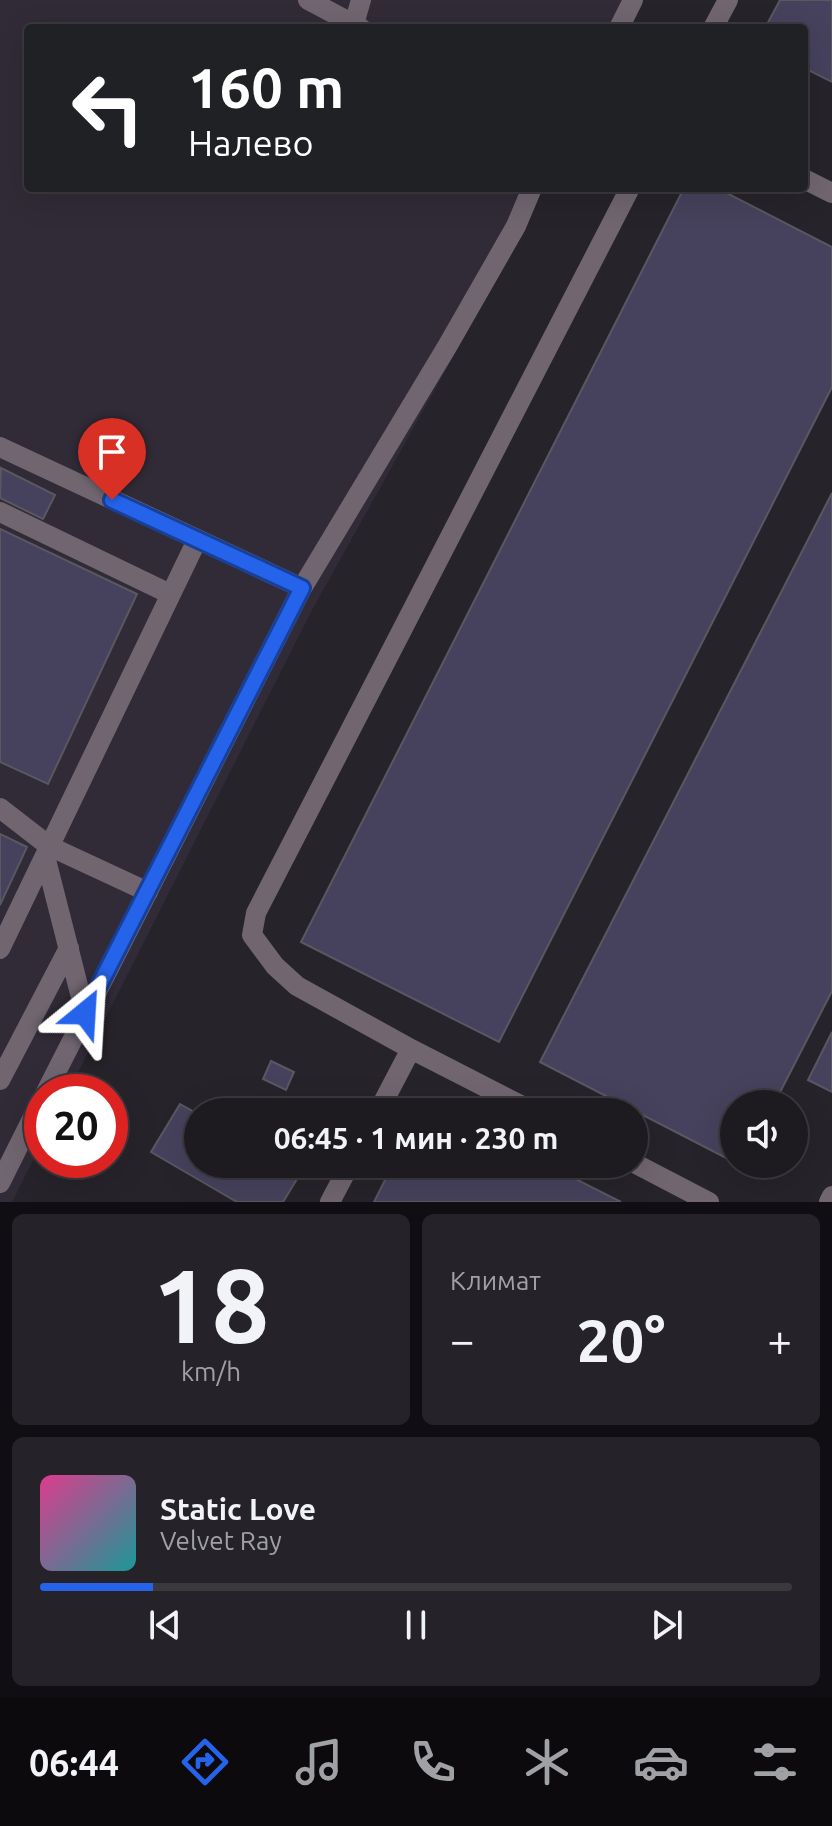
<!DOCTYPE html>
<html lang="ru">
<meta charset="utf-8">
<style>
:root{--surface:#1d1a20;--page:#252329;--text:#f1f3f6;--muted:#a0a1a5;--line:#3b383e;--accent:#2563eb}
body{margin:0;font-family:Ubuntu,sans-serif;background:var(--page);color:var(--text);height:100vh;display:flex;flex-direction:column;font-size:30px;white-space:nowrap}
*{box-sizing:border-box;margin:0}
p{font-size:26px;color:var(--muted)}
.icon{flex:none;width:44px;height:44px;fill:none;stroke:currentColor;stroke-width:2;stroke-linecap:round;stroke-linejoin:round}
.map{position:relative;height:1202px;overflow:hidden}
.side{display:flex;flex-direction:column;gap:12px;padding:12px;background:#100e12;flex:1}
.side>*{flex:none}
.banner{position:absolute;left:24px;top:24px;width:784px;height:168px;border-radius:8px;box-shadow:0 8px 32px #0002,0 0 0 2px var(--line);background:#202124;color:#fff;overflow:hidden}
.fabs{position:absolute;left:720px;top:1090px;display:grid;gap:16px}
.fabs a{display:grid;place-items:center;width:88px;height:88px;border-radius:50%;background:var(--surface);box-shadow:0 8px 32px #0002,0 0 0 2px var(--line);font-size:40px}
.speed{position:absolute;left:24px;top:1074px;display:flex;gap:16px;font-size:40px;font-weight:700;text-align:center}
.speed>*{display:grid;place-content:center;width:104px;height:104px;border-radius:50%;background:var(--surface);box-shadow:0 8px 32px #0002,0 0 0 2px var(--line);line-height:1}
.speed .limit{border:12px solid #d22;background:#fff;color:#111}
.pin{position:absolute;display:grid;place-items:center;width:68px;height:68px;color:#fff;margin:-82px -34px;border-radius:50% 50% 50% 0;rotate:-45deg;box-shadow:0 0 8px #0007}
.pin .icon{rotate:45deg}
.me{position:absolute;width:88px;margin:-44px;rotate:27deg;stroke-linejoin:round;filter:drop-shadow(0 0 6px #0008)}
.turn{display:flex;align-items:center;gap:28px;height:168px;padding:0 32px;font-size:36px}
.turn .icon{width:104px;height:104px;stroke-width:2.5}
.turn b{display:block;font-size:56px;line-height:68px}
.big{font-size:60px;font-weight:700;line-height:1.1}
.side .widget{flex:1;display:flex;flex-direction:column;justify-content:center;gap:12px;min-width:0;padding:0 28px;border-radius:12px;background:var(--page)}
.side .dial{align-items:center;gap:0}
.dial b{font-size:104px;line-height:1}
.song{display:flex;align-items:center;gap:24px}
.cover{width:96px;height:96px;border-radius:12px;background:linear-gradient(135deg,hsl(330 70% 55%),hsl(180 70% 35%))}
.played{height:8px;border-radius:4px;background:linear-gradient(90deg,var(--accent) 15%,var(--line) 15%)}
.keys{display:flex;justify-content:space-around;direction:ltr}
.heat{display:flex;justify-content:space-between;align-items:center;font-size:44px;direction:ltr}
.side .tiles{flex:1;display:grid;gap:12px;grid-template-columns:1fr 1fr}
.widget:last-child{grid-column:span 2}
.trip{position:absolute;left:184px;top:1098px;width:464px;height:80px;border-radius:40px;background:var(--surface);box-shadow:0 8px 32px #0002,0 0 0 2px var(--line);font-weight:700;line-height:80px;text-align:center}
.menu{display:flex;height:128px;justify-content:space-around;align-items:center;background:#0c0a0d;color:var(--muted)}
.menu .icon{width:56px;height:56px}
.menu .selected{color:var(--accent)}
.menu b{font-size:36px;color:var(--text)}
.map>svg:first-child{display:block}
</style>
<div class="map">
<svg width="832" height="1202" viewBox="0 0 832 1202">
<rect width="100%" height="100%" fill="#27232a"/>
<path fill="#312b37" d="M0,0H630L617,28H28V188H543L526,226L311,612L68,1092H42V1143L12,1202H0Z"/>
<path fill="#46425d" stroke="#595861" stroke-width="2" d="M780,0H832V82L804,68V28H765Z
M684,188H717L832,247V387L499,1042L301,942Z
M1,468L55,495L43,519L0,498Z
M832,493V991L774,1104H734V1162L540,1062Z
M0,529L137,594L48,784L0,762Z
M0,834L27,847L0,905Z
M832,1032V1092L808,1080Z
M271,1061L294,1072L286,1090L263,1079Z
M425,1102L444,1112H420Z
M180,1104L198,1114V1164H282L300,1174L283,1202H237L151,1152Z
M393,1164H546L621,1202H374Z"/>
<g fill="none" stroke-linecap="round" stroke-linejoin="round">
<path stroke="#716670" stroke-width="20" d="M308,0L361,28
M354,24L361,0
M619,28L633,0
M713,28L728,0
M804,179L832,193
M0,447L302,588L46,1092
M0,512L170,594
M302,588L448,345L516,226L532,188
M0,808L49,846L148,892
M45,856L85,1013
M0,949L197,540
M411,1049L297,986L275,966L252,935L256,913L630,188
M0,1080L69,948
M378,1112L411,1049L534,1112
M634,1163L709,1202
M0,1183L42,1099
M330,1202L350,1164
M829,1202L832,1196"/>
</g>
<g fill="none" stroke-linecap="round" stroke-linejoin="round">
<defs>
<path id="route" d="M85,1013L302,588L112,500"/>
</defs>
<use href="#route" stroke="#184099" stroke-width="20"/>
<use href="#route" stroke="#2563eb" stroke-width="14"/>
</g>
</svg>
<div class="fabs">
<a><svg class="icon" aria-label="sound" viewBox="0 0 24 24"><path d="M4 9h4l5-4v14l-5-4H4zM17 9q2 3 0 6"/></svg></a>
</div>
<div class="speed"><div class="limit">20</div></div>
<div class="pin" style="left:112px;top:500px;background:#d93025"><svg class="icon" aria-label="arrive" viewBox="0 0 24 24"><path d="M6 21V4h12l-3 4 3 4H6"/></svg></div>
<svg class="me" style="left:85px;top:1013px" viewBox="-20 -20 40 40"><path d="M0-17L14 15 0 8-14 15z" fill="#2563eb" stroke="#fff" stroke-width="4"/></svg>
<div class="trip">06:45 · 1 мин · 230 m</div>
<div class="banner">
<div class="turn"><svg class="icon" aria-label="left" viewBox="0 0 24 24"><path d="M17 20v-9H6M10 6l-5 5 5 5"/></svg><div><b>160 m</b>Налево</div></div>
</div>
</div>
<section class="side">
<div class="tiles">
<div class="widget dial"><b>18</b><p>km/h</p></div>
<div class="widget"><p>Климат</p>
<div class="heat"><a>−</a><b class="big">20°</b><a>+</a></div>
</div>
<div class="widget">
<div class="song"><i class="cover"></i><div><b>Static Love</b><p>Velvet Ray</p></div></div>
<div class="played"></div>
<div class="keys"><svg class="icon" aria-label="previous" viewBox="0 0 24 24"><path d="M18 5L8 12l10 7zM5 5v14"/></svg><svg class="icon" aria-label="pause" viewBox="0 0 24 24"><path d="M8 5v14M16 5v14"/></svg><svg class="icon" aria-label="next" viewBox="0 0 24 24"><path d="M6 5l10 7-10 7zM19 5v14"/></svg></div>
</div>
</div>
</section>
<nav class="menu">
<b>06:44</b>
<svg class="icon selected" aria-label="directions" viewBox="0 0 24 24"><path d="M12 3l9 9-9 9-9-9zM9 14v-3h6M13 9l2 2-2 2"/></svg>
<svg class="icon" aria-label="music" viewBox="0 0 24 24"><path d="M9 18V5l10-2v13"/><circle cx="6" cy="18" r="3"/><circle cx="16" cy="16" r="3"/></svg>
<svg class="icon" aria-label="phone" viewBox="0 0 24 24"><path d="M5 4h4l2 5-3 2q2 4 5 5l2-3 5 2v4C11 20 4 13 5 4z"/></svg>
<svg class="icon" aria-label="climate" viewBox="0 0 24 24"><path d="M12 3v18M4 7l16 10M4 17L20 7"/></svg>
<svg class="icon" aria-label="car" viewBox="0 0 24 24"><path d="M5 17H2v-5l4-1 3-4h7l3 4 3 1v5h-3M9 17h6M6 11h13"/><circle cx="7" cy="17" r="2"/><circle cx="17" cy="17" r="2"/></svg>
<svg class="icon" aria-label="filters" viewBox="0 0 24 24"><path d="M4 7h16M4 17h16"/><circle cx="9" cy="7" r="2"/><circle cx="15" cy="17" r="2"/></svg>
</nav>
